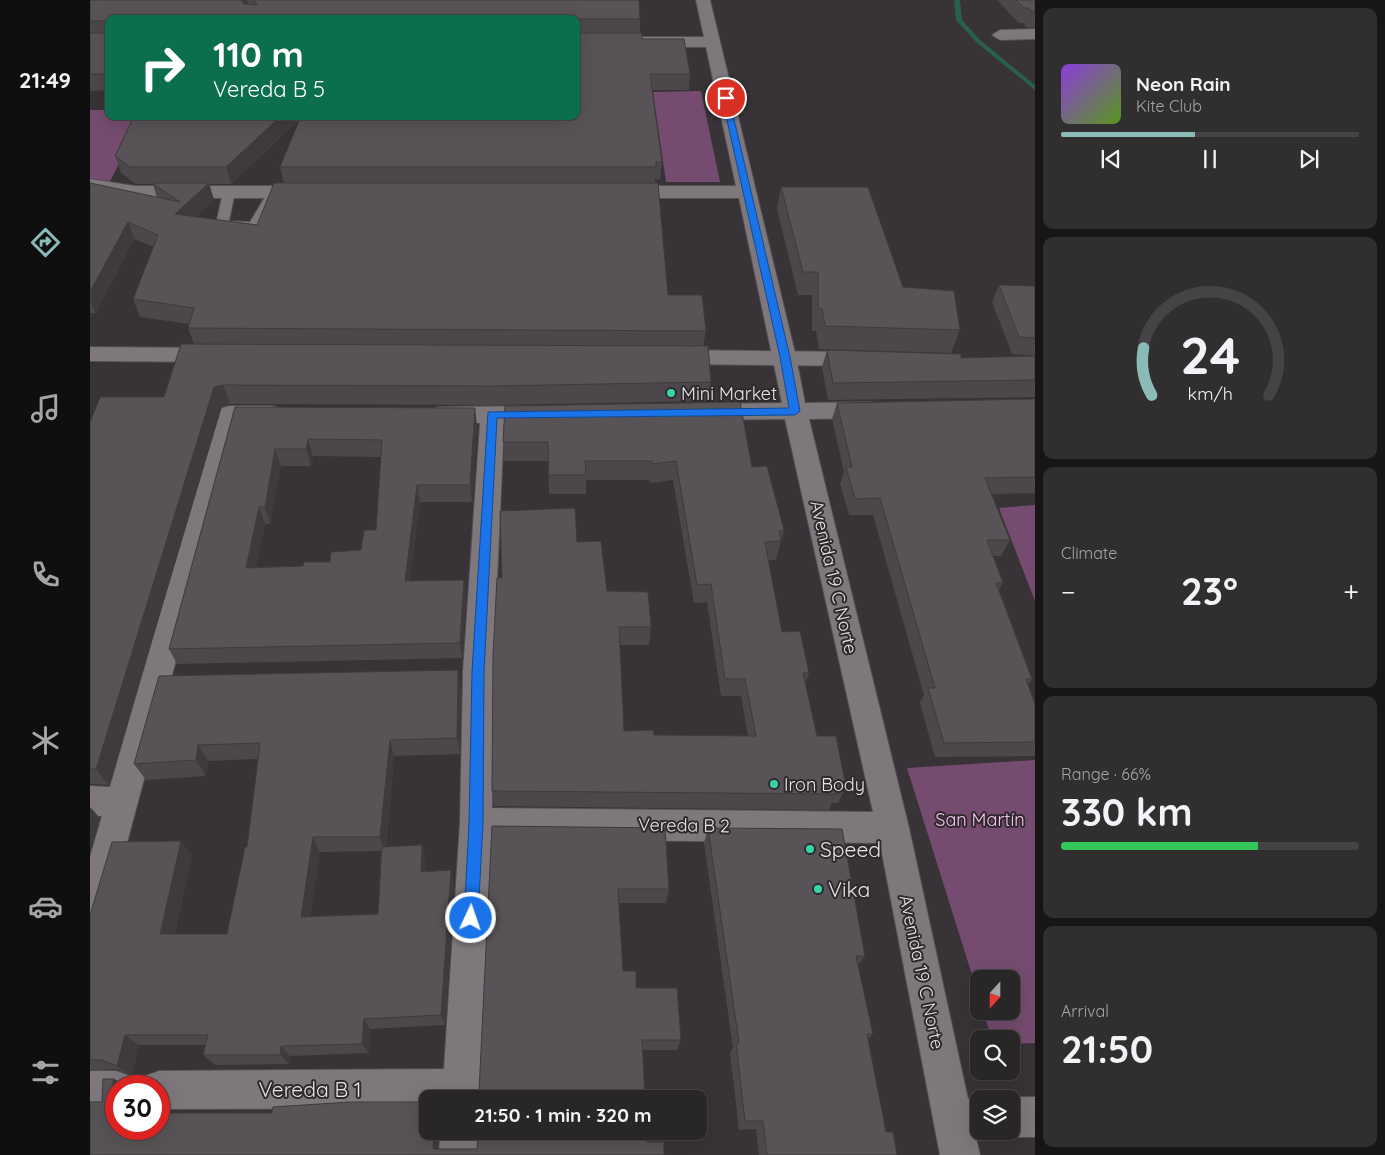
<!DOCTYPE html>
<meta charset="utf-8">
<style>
:root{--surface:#292628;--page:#312e30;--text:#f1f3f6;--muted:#a5a5a8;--line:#454345;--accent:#8bbbb9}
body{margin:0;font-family:Quicksand,sans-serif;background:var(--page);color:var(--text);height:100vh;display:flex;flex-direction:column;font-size:19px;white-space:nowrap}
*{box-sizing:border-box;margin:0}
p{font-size:16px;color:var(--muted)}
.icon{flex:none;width:28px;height:28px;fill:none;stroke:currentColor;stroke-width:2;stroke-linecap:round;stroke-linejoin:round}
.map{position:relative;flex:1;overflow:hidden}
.panel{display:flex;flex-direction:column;gap:8px;padding:8px;background:#171516;width:350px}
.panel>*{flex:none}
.top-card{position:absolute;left:15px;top:15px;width:475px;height:105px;border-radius:10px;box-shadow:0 5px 20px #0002,0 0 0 1px var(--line);background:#0b6e4f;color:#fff;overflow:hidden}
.needle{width:32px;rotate:201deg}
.fabs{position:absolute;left:880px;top:970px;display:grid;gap:10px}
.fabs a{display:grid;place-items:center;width:50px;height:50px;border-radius:10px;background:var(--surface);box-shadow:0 5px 20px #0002,0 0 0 1px var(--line);font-size:25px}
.speed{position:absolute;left:15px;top:1075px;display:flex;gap:10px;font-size:25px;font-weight:700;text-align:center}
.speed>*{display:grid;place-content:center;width:65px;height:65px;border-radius:50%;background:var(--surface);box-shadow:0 5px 20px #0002,0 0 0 1px var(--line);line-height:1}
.speed .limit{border:8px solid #d22;background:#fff;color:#111}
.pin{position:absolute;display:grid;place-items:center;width:42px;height:42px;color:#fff;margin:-21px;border:2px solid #fff;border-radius:50%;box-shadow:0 1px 5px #0007}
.me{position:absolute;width:55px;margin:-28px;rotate:3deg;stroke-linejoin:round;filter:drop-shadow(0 0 4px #0008)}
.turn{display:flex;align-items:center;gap:18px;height:105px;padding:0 25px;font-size:22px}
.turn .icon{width:65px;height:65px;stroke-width:2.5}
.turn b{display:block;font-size:35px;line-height:42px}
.big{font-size:38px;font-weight:800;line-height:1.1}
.panel .tile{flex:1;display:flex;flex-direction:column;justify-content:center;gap:8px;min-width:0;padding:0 18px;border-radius:10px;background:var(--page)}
.panel .dial{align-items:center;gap:0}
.dial svg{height:130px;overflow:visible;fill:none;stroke:var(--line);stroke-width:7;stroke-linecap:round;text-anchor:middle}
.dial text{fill:var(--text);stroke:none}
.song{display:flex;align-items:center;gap:15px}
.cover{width:60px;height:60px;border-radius:8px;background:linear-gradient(135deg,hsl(270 70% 55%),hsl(90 70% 35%))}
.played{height:5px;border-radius:2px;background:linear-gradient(90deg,var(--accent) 45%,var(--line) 45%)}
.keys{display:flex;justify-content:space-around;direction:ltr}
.heat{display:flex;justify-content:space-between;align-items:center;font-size:28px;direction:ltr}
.charge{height:8px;border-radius:4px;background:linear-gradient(90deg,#34c759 66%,var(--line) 0)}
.trip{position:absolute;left:329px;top:1090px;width:288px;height:50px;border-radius:10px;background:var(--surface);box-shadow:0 5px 20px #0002,0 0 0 1px var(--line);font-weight:800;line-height:50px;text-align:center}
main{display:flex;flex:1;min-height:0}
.menu{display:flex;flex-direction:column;width:90px;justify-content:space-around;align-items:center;background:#100f10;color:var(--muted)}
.menu .icon{width:35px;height:35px}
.menu .active{color:var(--accent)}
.menu b{font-size:22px;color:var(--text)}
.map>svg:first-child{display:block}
</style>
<main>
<nav class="menu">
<b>21:49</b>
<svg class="icon active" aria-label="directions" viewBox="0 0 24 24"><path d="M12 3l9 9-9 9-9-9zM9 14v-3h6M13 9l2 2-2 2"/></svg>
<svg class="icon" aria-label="music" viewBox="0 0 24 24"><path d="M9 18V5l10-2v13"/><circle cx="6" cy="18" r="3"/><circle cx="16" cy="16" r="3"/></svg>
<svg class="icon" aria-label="phone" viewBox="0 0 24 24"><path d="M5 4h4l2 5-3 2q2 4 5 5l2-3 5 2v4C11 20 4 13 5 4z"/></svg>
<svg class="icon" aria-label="climate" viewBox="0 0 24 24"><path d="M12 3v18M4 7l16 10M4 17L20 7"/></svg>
<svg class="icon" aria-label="car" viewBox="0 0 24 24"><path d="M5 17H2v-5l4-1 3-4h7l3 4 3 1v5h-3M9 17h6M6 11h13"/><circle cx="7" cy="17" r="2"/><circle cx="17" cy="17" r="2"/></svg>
<svg class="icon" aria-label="filters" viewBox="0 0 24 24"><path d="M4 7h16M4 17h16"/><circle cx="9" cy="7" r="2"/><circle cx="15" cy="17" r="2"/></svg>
</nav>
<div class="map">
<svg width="945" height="1155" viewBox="0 0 945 1155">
<rect width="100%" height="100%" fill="#373336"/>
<path fill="#754c6f" d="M611,91L630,182H576L563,92Z
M0,110H19V116H54L20,181L0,179Z
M945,505V601L909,508Z
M945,760V1043L921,1044V1039H902L893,1011H921V979H889V997L817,768Z"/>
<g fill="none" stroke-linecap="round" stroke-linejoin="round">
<path fill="#27614e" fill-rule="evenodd" d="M864,0H870L872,20L890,40L945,85V90L886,42L866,20Z"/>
<defs>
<path id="lane" d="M139,188L145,192L139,221L160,222L178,192H186L188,195L168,229L128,227L126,224L133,192Z"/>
<path id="street" d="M606,0H620L706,357L715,403L781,402L789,404L793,410L789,416L781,418L719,419L819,828L878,1099L889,1098L890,1099L889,1131L903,1132L886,1138L890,1155H850L790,843L402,839L390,1099H338V1108L69,1109V1086H51L55,1076L69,1071L354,1069L370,823L373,672L390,423H349L341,421L337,415L341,409L349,407L451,406L459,408L463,414L459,420L451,422L414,423L403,672L402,808L783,812L695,419L614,420L606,418L602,412L606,406L614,404L692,403L649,198H531L524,196L521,192L524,188L531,186H646L616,47H486V37H614Z
M945,29V39L910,40L902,35L910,30Z
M0,179L45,186H218L225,188L228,192L225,196L218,198H45L0,191Z
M140,406H181L189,408L193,414L189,420L181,422H150L17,917L12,929L0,934V857L12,816H0V786L20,787L128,414L132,408Z
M0,1071H26L40,1076L44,1086H26V1109H0Z
M921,1097H945V1137H921L908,1131H921V1099H918Z
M350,1131H390L389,1155H349Z"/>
<path id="secondary" d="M0,347L126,348L134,350L137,355L134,360L126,362L0,361Z
M582,350L771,352L779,354L782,359L779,364L771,366L582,364L574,362L571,357L574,352Z"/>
</defs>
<use href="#lane" stroke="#534f52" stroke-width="2"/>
<use href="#street" stroke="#534f52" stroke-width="2"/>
<use href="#secondary" stroke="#534f52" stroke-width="2"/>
<use href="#lane" fill="#7e787d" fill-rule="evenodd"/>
<use href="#street" fill="#7e787d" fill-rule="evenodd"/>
<use href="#secondary" fill="#7e787d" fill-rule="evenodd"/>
</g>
<path fill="#4c474b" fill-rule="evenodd" d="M0,0H549L550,19V33L552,39L600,74L599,90H562L572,162L570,179H565V183L578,295L616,331L613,346L621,382L618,401L402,405L140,404L132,406L19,785L0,784V422L74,397L104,344L98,328L99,324L50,317L43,299L64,247L44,239L6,313H0V183L67,198L63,184H46L31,173L25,156L44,116H486V19H19V90L0,91ZM211,118L190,167L194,183L167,225L106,217L124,200L119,184H141Z
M907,0H945V28L936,27L933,23H929Z
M691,187L813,287L870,330L861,353L729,349L726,331H722V295H708L687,209Z
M909,285L945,286V397L738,400L732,367L737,350L871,358L945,356L922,354L902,302Z
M945,399V493L902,494L920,540L911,556H903L913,583L909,590L942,679L938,685L945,704V756L845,757L830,703L834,695L783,515H759L750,484L754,472L742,419L747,403Z
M415,406L662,467L694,530L686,560H678L692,632L719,673L715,684L727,736L756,787L748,803H742L739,810L404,806L402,791L412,578L487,542L517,591L561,627L559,645H530L534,731L564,735L658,736L651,696H631L617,602L604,603L583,480L560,483V480H496V494H459L458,461H414L413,442Z
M145,407L387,425L382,502H330L320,581L376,596L372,658L87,664L79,649ZM223,456L291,457L286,530L271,550L240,562L213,566L166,567L175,524H180L191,466H221Z
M368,670L371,687L370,754L304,756L296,847L332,845L336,860L335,872L361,870L364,884L355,1025L280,1029L279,1053L200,1056L199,1064L125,1065L113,1055L116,1045H49L42,1076L26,1069L0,1071V915L102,855L85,934H137L157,847L168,759L118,761L116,776L56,780L44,764ZM291,851L288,914L220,917L230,852Z
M402,826L575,828L579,889L576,903H529L533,971H546V988H587L591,1040L587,1050H552L555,1099H338V1131H349L348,1149H387L388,1131H556L557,1142H574V1155H0V1102H12L13,1079H24L36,1086H26V1129H69V1113H182L183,1107L260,1102H333L335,1094L389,1092Z
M618,828L775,956L768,965L783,1034L778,1039L796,1132L807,1155H669L666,1129L649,1130L640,1053L643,1048L614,843Z"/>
<path fill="#3e3a3d" d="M150,0H157L159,8L153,13Z
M191,116H212L141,184L136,167Z
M119,183L124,200L91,231L85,214Z
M38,222L44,239L6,313L0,301V292Z
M133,385L140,404L132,406L19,785L6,769L124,387Z
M385,408L387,425L382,502L380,485Z
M218,439L223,456L221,466L216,449Z
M185,449L191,466L180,524L175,507Z
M327,485L330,502L318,597L315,581Z
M169,507L175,524L163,584L156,568Z
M374,580L376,596L372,658L370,643Z
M368,670L371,687L370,754L367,738Z
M300,740L304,756L295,851L290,837Z
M108,745L118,761L116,776L106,760Z
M0,807L10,818L0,850Z
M223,837L230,852L218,930L211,917Z
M91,841L102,855L82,946L70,934Z
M332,845L336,860L335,886L331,872Z
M361,870L364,884L355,1025L351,1015Z
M274,1019L280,1029L279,1053L272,1044Z
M35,1035L49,1045L42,1076L27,1066Z
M191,1046L200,1056L199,1064L190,1055Z
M24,1079L36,1086H26V1116L19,1113L17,1110Z
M344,1131H349L348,1155L343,1149Z"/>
<path fill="#585357" stroke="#3e3a3d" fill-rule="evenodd" d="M0,0H151L154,4L167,5L164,0H549L550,19H19V74H0V33H15V21H0Z
M926,0H945V12H942L939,8H934Z
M486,33H552V39H594L600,74H560L572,162H566V167H190L211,116H486Z
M44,116H191L136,167H40L25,156Z
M0,183L90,202L62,183H119L85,214L167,225L184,183H568L578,295H612L616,331L98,328L104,308L43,299L68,235L38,222L0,292Z
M691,187H778L813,287L864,291L870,330L735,326L732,309L728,308V272H713Z
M909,285L945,286V338L929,337Z
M91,344L618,346L621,382L401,386L133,385L124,387L6,769H0V422L10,397H74Z
M737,350L871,354V358L945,356V380L743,383Z
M945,399V477L895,478L920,540H897L913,583H906L942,679H936L945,704V742L854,743L838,688H845L790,498L765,499L756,467H762L747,403Z
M650,402L662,467L677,466L694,530L689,531L691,541L675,542L692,632L710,631L719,673H713L727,736H746L756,787H745L746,794L402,791L403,655L407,578H412L410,511L485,508L487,542L511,541L517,591L558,592L561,627H529L534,731L563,730L564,735L666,736L655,679H635L621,584L607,585L586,461L562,464V461H495L496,475H459L458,442H413L415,406Z
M145,407L385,408L380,485H327L315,581L374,580L370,643L79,649ZM218,439L292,440L286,530H274L271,550L241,552L240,562H214L213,566L156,568L169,507H175L185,449H216Z
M368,670L367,738L300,740L290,837H223L211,917L288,914L292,847L332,845L331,872L361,870L351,1015L274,1019L272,1044L191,1046L190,1055H113L118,1035H35L27,1066L11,1060H0V915L22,842L91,841L70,934H137L155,847H157L170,743L108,745L106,760L44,764L69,676Z
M402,826L575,828L579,889H528L533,971H546V988H587L591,1040H552L555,1099H338V1131H344L343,1149H387L388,1131H556L557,1142H574V1155H0V1102H12L13,1079H24L17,1110H20L19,1113H26V1129H69V1113H182L183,1107L260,1102H333L335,1094L389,1092Z
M618,828L752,829L775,956H766L783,1034H777L796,1132H803L807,1155H677L673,1121H655L646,1043L649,1042Z"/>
<path fill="#1a73e8" stroke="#114b97" d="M636,96L639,98L700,357L710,411L705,415L407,418L394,672L393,823L388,918L386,923L381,925L376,923L374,918L379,823L382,672L398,412L699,408L690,357L632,98Z"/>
<g fill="#36d4a7" stroke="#2d292c" stroke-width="2">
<circle cx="581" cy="393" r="5"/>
<circle cx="684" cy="784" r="5"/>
<circle cx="720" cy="849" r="5"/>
<circle cx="728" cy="889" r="5"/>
</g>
<g text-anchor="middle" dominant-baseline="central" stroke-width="4" stroke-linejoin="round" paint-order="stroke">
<g font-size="18" fill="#e7e4e6" stroke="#2d292c" text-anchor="start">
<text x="591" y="393">Mini Market</text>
<text x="694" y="784">Iron Body</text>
</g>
<g font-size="18" fill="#e7e4e6" stroke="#2d292c">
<text transform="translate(744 577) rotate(77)">Avenida 19 C Norte</text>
<text transform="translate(594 825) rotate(1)">Vereda B 2</text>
<text transform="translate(832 972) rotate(78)">Avenida 19 C Norte</text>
</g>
<g font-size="18" fill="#f9c1ef" stroke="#2d292c">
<text x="890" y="819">San Martín</text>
</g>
<g font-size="21" fill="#e7e4e6" stroke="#2d292c" text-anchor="start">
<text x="730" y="849">Speed</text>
<text x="738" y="889">Vika</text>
</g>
<g font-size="21" fill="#e7e4e6" stroke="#2d292c">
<text x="220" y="1089">Vereda B 1</text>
</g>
</g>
</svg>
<div class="fabs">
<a><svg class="needle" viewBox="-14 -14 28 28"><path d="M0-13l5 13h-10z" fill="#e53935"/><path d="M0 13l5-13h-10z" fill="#a5a5a8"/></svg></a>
<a><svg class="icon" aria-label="search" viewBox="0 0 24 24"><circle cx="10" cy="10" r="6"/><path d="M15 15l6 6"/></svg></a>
<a><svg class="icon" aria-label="layers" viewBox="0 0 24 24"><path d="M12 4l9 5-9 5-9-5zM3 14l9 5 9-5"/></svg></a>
</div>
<div class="speed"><div class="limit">30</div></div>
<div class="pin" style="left:636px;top:98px;background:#d93025"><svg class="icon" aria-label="arrive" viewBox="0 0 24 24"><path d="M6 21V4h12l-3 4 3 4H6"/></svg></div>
<svg class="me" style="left:381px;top:918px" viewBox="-20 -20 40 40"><circle r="17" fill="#1a73e8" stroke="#fff" stroke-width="3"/><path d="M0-11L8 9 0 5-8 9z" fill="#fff"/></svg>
<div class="trip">21:50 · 1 min · 320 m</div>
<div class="top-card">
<div class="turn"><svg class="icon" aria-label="right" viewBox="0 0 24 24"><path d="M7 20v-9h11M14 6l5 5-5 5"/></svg><div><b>110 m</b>Vereda B 5</div></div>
</div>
</div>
<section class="panel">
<div class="tile">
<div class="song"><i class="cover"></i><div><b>Neon Rain</b><p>Kite Club</p></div></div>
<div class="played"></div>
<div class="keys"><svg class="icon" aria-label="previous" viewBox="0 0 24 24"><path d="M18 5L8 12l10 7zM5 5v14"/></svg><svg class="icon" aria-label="pause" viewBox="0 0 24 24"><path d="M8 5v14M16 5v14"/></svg><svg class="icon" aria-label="next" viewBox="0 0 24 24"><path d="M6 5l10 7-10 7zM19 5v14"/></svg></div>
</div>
<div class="tile dial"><svg viewBox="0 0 100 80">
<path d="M14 69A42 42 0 1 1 86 69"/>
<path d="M14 69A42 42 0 0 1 9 40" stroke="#8bbbb9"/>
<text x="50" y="56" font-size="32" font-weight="700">24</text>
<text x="50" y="72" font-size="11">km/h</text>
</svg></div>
<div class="tile"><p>Climate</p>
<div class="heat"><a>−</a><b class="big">23°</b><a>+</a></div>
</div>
<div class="tile"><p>Range · 66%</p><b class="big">330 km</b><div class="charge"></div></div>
<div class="tile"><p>Arrival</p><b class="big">21:50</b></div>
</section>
</main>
